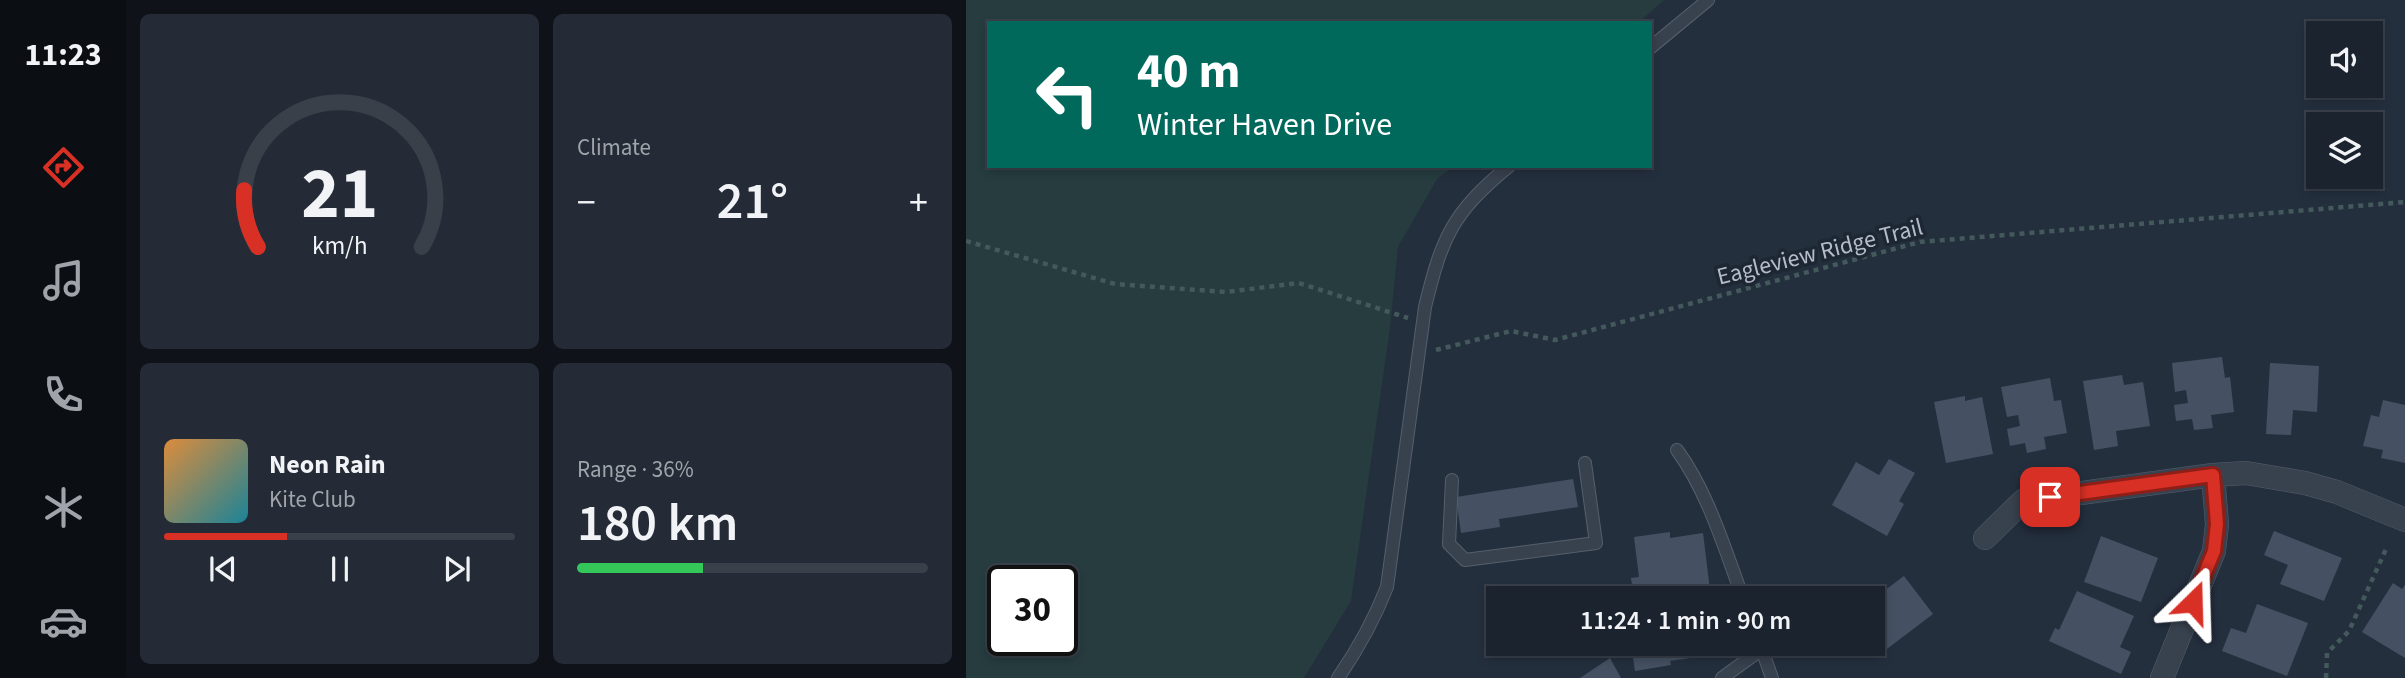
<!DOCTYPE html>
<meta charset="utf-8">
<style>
:root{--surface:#1b232e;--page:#242b36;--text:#f1f3f6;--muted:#a0a4aa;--line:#39404a;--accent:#d93025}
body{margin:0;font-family:"Source Sans 3",sans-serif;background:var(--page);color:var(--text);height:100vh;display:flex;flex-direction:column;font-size:26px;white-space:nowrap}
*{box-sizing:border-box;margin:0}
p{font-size:23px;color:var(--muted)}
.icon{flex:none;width:38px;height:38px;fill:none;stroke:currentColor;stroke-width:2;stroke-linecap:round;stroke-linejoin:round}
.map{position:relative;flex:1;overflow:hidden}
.drawer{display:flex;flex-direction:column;gap:14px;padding:14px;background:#0f1319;width:840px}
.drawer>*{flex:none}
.hud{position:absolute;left:21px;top:21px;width:665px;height:147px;border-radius:0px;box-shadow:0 4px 10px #0003,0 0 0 2px var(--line);background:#00695c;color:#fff;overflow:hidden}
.tools{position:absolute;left:1340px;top:21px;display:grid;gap:14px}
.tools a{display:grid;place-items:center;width:77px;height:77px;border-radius:0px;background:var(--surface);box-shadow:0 4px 10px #0003,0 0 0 2px var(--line);font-size:35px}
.speed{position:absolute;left:21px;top:565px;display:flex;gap:14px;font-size:35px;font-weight:700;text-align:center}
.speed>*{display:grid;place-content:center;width:91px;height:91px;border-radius:50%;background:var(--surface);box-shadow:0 4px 10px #0003,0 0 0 2px var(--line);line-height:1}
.speed .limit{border:4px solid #111;border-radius:10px;background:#fff;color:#111}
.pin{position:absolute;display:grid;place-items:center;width:60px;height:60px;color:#fff;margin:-30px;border-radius:14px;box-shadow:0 4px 10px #0006}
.me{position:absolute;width:77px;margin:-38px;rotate:22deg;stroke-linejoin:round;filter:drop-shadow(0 0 5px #0008)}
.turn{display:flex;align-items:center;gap:24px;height:147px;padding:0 35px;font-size:32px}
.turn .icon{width:91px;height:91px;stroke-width:2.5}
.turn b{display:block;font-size:49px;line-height:60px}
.big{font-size:52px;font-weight:600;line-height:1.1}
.drawer .tile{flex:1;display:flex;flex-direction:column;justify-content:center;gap:10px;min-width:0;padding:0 24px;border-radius:10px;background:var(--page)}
.drawer .dial{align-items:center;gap:0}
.dial svg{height:182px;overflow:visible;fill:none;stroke:var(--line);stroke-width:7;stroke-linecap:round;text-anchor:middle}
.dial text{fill:var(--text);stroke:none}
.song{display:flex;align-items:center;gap:21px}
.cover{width:84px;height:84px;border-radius:10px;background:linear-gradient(135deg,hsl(30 70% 55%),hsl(190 70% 35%))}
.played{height:7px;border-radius:4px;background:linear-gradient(90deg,var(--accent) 35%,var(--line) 35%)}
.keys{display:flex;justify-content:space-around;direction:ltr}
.heat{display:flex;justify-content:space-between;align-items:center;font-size:38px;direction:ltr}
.charge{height:10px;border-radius:5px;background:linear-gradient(90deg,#34c759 36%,var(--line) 0)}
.drawer .tiles{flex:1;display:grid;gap:14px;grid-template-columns:repeat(2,1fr)}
.trip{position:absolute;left:520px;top:586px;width:399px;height:70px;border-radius:0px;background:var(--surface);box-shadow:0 4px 10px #0003,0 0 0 2px var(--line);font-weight:600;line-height:70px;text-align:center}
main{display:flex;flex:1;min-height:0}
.dock{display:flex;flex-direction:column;width:126px;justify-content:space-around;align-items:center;background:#0b0e12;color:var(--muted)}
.dock .icon{width:49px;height:49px}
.dock .current{color:var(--accent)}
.dock b{font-size:32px;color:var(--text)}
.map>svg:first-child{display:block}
</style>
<main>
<nav class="dock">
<b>11:23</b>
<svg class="icon current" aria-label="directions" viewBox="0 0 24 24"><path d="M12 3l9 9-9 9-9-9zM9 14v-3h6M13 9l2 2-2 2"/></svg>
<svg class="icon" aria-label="music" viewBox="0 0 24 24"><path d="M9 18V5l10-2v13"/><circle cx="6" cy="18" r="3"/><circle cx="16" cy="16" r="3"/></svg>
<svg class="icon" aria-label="phone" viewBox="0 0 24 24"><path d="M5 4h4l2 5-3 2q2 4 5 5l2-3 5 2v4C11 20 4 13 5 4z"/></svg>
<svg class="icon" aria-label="climate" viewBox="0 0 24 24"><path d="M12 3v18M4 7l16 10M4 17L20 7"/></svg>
<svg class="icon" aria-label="car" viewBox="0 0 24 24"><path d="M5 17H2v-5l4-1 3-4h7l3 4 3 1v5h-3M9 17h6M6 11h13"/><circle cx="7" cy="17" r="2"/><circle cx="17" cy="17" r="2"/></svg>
</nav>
<section class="drawer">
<div class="tiles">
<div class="tile dial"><svg viewBox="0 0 100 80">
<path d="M14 69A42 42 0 1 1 86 69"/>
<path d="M14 69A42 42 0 0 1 8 44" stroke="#d93025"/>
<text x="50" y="56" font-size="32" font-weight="700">21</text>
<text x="50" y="72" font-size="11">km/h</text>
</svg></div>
<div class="tile"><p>Climate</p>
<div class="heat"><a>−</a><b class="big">21°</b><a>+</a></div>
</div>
<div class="tile">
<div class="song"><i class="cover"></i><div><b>Neon Rain</b><p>Kite Club</p></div></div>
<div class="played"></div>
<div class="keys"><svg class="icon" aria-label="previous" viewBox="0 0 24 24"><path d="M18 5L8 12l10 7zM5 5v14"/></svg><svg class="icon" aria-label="pause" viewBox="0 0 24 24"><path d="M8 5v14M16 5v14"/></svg><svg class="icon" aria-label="next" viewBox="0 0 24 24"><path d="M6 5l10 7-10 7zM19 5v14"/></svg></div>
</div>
<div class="tile"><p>Range · 36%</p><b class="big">180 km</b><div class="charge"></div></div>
</div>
</section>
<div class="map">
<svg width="1439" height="678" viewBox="0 0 1439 678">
<rect width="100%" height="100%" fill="#242f3e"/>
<path fill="#263c3f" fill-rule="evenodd" d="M0,0H698L672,23H23V166H488L471,179L432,247L424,328L385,601L338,678H0ZM37,581H96V640H37Z"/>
<path fill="#455162" d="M1256,357L1259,378L1264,377L1268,412L1245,415L1247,428L1228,430L1226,419L1210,421L1208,405L1222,403L1220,390L1209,392L1206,363Z
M1304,363L1353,366L1351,412L1327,410L1325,435L1300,434Z
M1156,375L1158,385L1177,382L1184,426L1150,431L1152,446L1128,450L1117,381Z
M1084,378L1088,401L1095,400L1101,433L1078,437L1080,449L1061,453L1059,443L1044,446L1041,429L1054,426L1052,415L1041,417L1035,387Z
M999,396V401L1016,397L1027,454L980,463L968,402Z
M1417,400L1439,405V463L1415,458L1417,450L1397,446L1405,415L1413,417Z
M923,459L949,473L933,501L938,504L921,536L866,505L890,462L913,475Z
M607,479L612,507L533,519L534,527L495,533L490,497Z
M1308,531L1376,558L1358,601L1314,584L1322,565L1298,555Z
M704,532V538L737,533L745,598H668L665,578L673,577L668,537Z
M1135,536L1192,558L1175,602L1118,582Z
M938,576L967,614L909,658L899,644H906V600Z
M1427,583L1436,589L1439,585V658L1396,632Z
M1111,591L1168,616L1154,647L1165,652L1155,674L1083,641L1089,628L1093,630Z
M1291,604L1342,623L1321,676L1256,651L1265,628L1280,633Z
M665,644H729L731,657L704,661L705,665L669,671Z
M644,658L655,678H614Z"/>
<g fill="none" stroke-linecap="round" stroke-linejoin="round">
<defs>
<path id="lane" d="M684,48L742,0
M711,450C742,492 759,550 777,598
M486,480L483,544L499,560L630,543L619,463
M794,644L806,678
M372,678C392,649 408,620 421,587L459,307C476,237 486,213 543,166
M756,678L796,649"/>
<path id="street" d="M1019,538L1057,501L1247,475L1280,473L1339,483L1371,492L1439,520
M1196,678L1248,551L1251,524L1247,475"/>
</defs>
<use href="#lane" stroke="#565f6c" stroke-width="14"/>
<use href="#street" stroke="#565f6c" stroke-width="24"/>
<path stroke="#44595c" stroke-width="4.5" stroke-dasharray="5 5" stroke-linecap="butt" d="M0,241L149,284L260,292L333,283L442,318
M470,350L545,331L589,340L954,242L1439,202
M1360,678L1361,653L1383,631L1420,549"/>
<use href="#lane" stroke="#38414e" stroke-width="12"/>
<use href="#street" stroke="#38414e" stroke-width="23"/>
</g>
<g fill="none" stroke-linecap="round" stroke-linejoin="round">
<defs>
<path id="route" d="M1084,497L1247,475L1251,524L1248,551L1227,602"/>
</defs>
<use href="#route" stroke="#8d1f18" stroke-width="18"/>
<use href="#route" stroke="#d93025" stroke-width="12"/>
</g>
<g text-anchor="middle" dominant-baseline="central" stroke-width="7" stroke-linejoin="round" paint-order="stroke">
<g font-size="24" fill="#b4bcc9" stroke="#1d2633">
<text transform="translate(854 252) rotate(-14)">Eagleview Ridge Trail</text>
</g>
</g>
</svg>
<div class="tools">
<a><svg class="icon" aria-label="sound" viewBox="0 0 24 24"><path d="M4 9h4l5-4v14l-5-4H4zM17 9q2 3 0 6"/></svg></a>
<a><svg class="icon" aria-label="layers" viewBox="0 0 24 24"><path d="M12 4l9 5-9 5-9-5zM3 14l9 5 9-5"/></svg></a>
</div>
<div class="speed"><div class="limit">30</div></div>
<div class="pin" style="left:1084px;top:497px;background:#d93025"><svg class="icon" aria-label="arrive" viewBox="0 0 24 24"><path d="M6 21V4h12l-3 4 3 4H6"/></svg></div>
<svg class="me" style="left:1227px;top:602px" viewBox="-20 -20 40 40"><path d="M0-17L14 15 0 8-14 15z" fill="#d93025" stroke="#fff" stroke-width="4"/></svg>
<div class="trip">11:24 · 1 min · 90 m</div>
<div class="hud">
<div class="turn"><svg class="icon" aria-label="left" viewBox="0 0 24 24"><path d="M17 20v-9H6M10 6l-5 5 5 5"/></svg><div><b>40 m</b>Winter Haven Drive</div></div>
</div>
</div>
</main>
